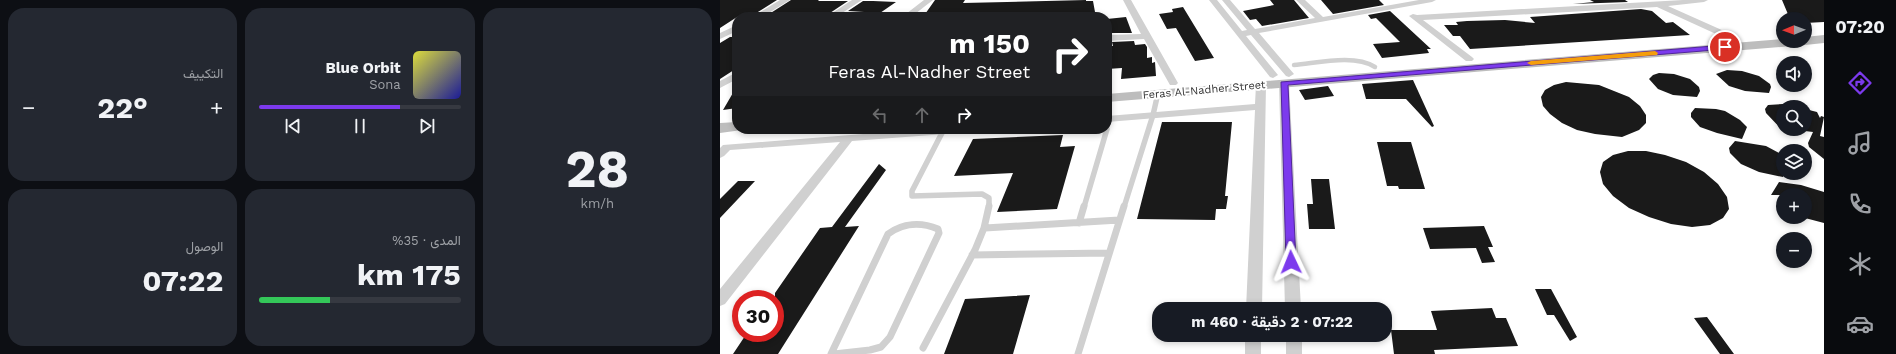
<!DOCTYPE html>
<html lang="ar">
<meta charset="utf-8">
<style>
:root{--surface:#171b24;--page:#242831;--text:#f1f3f6;--muted:#9ea1a6;--line:#363941;--accent:#7c3aed}
body{margin:0;font-family:"Work Sans",Vazirmatn,sans-serif;background:var(--page);color:var(--text);direction:rtl;height:100vh;display:flex;flex-direction:column;font-size:15px;white-space:nowrap}
*{box-sizing:border-box;margin:0}
p{font-size:13px;color:var(--muted)}
.icon{flex:none;width:22px;height:22px;fill:none;stroke:currentColor;stroke-width:2;stroke-linecap:round;stroke-linejoin:round}
.map{position:relative;flex:1;overflow:hidden;direction:ltr}
.drawer{display:flex;flex-direction:column;gap:8px;padding:8px;background:#0d0f14;width:720px}
.drawer>*{flex:none}
.hud{position:absolute;left:12px;top:12px;width:380px;height:122px;border-radius:16px;box-shadow:0 2px 6px #0003;direction:rtl;background:#202124;color:#fff;overflow:hidden}
.needle{width:26px;rotate:269deg}
.controls{position:absolute;left:1056px;top:12px;display:grid;gap:8px}
.controls a{display:grid;place-items:center;width:36px;height:36px;border-radius:50%;background:var(--surface);box-shadow:0 2px 6px #0003;font-size:20px}
.speed{position:absolute;left:12px;top:290px;display:flex;gap:8px;font-size:20px;font-weight:700;text-align:center}
.speed>*{display:grid;place-content:center;width:52px;height:52px;border-radius:50%;background:var(--surface);box-shadow:0 2px 6px #0003;line-height:1}
.speed .limit{border:6px solid #d22;background:#fff;color:#111}
.pin{position:absolute;display:grid;place-items:center;width:34px;height:34px;color:#fff;margin:-17px;border:2px solid #fff;border-radius:50%;box-shadow:0 1px 4px #0007}
.me{position:absolute;width:44px;margin:-22px;rotate:358deg;stroke-linejoin:round;filter:drop-shadow(0 0 3px #0008)}
.turn{display:flex;align-items:center;gap:14px;height:84px;padding:0 16px;font-size:18px}
.turn .icon{width:52px;height:52px;stroke-width:2.5}
.turn b{display:block;font-size:28px;line-height:34px}
.lanes{display:flex;align-items:center;height:38px;padding:0 16px;background:#0003;justify-content:center;gap:20px;direction:ltr}
.lanes .off{opacity:.35}
.big{font-size:30px;font-weight:700;line-height:1.1}
.drawer .card{flex:1;display:flex;flex-direction:column;justify-content:center;gap:6px;min-width:0;padding:0 14px;border-radius:16px;background:var(--page)}
.drawer .dial{align-items:center;gap:0}
.dial b{font-size:52px;line-height:1}
.song{display:flex;align-items:center;gap:12px}
.cover{width:48px;height:48px;border-radius:6px;background:linear-gradient(135deg,hsl(60 70% 55%),hsl(240 70% 35%))}
.played{height:4px;border-radius:2px;background:linear-gradient(90deg,var(--accent) 70%,var(--line) 70%)}
.keys{display:flex;justify-content:space-around;direction:ltr}
.heat{display:flex;justify-content:space-between;align-items:center;font-size:22px;direction:ltr}
.charge{height:6px;border-radius:3px;background:linear-gradient(90deg,#34c759 35%,var(--line) 0)}
.drawer .tiles{flex:1;display:grid;gap:8px;grid-template-columns:repeat(3,1fr)}
.card:first-child{grid-row:span 2}
.trip{position:absolute;left:432px;top:302px;width:240px;height:40px;border-radius:16px;background:var(--surface);box-shadow:0 2px 6px #0003;font-weight:700;line-height:40px;text-align:center;direction:rtl}
main{display:flex;flex:1;min-height:0}
.menu{display:flex;flex-direction:column;width:72px;justify-content:space-around;align-items:center;background:#090b0e;color:var(--muted)}
.menu .icon{width:28px;height:28px}
.menu .active{color:var(--accent)}
.menu b{font-size:18px;color:var(--text)}
.map>svg:first-child{display:block}
</style>
<main>
<nav class="menu">
<b>07:20</b>
<svg class="icon active" aria-label="directions" viewBox="0 0 24 24"><path d="M12 3l9 9-9 9-9-9zM9 14v-3h6M13 9l2 2-2 2"/></svg>
<svg class="icon" aria-label="music" viewBox="0 0 24 24"><path d="M9 18V5l10-2v13"/><circle cx="6" cy="18" r="3"/><circle cx="16" cy="16" r="3"/></svg>
<svg class="icon" aria-label="phone" viewBox="0 0 24 24"><path d="M5 4h4l2 5-3 2q2 4 5 5l2-3 5 2v4C11 20 4 13 5 4z"/></svg>
<svg class="icon" aria-label="climate" viewBox="0 0 24 24"><path d="M12 3v18M4 7l16 10M4 17L20 7"/></svg>
<svg class="icon" aria-label="car" viewBox="0 0 24 24"><path d="M5 17H2v-5l4-1 3-4h7l3 4 3 1v5h-3M9 17h6M6 11h13"/><circle cx="7" cy="17" r="2"/><circle cx="17" cy="17" r="2"/></svg>
</nav>
<div class="map">
<svg width="1104" height="354" viewBox="0 0 1104 354">
<rect width="100%" height="100%" fill="#fff"/>
<path fill="#1a1a1a" d="M0,0H57L33,15L24,14L17,17L0,28Z
M71,0H99L98,1H128L104,17L46,16Z
M215,0H245L243,3L366,0V1H373L375,12L346,16L347,17H203Z
M550,0H574L589,18L542,26L536,19L530,20L523,11L554,5Z
M601,0H659L664,5L613,14Z
M870,0H905L908,2L853,4L874,2Z
M1062,0H1104V22L1085,23V19H1070Z
M143,1H153L176,2L160,13L128,11Z
M463,7L494,58L475,61L456,28L447,29L439,14L453,12L452,9Z
M921,9L932,11L946,23L953,22L970,35L750,49L740,36H733L724,25H738L736,22L747,21L785,20L815,23L810,17Z
M670,11L711,49H707L709,53L662,58L653,44L680,42L656,18L651,19L648,15Z
M406,17L412,33H390L387,19Z
M10,37H17V68L0,79V43Z
M414,41L415,45L425,44L427,47V58L432,57V63L435,62L436,76L401,79L402,68L387,69V46H393L392,42Z
M1007,70L1022,71L1039,76L1050,84L1051,87L1049,93L1025,91L1009,86L996,74Z
M939,73L954,74L970,79L979,87L980,91L977,97L953,95L938,89L929,79L933,75Z
M693,80L714,126L712,127L686,99H646L642,84Z
M846,82L879,85L909,97L920,106L926,115V123L919,130L902,137L875,134L857,130L842,123L830,114L823,106L821,97L825,90L834,85Z
M17,86V108L3,110Z
M608,86L614,96L585,100L579,90Z
M1063,104V131L1046,113L1045,109L1048,105Z
M975,108L996,109L1005,111L1020,120L1027,127L1022,139L997,133L980,127L971,117V113Z
M1085,109L1097,112L1100,118L1101,116L1104,117L1100,136L1104,137V159L1089,147L1088,143L1093,132L1085,131Z
M442,122H512L505,196H508L506,209H496L495,220L417,219Z
M343,135L340,147L355,146L337,209L277,212L293,173L234,176L253,139Z
M1015,141L1046,146L1063,155V177L1039,172L1021,164L1010,153L1009,148Z
M657,142H691L705,189H679L678,186H667Z
M908,151H926L945,155L966,162L984,172L998,184L1007,197L1009,209L1003,218L990,225L972,227L951,224L929,217L909,208L893,196L883,184L880,172L883,162L893,155Z
M159,164L166,170L125,227L139,226L58,354H13L27,333H55V293L100,228L112,227Z
M591,179H609L615,229H589L587,204H593Z
M18,181H35L0,218V199Z
M1059,182L1081,185L1104,192V223L1085,218V195H1051Z
M764,226L773,247H768L775,262L762,263L756,248L710,249L703,228Z
M815,289H831L857,337L850,341L834,315H827Z
M310,295L293,354H224L245,299Z
M772,308L776,318H786L798,346L714,350L715,354H674L671,330H717L711,311Z
M987,317L1014,354H1000L974,318Z"/>
<g fill="none" stroke-linecap="round" stroke-linejoin="round">
<path stroke="#d0d0d0" stroke-width="4.5" d="M574,65C598,63 634,54 655,67"/>
<path stroke="#d0d0d0" stroke-width="5.5" d="M224,129L192,191V196L262,194L269,198V207
M364,207L387,129
M404,207L433,115L438,93"/>
<path stroke="#d0d0d0" stroke-width="7" d="M359,223L364,206
M265,228L399,220
M252,255L389,253
M203,348L255,250L264,228L269,206
M111,354L168,234C183,223 201,222 218,229L219,233L170,337L161,347L150,350L114,354
M358,354L404,206"/>
<path fill="#d0d0d0" fill-rule="evenodd" d="M60,0H70L42,17H32Z
M132,0H142L116,17H106Z
M204,0H213L191,17H182Z
M403,0H411L458,83L456,85H450L424,39L387,41V35L421,34Z
M489,0H497L522,31L527,30L502,0H510L535,29L595,18L576,0H585L603,17L699,0H716L712,2L539,33L574,74L569,77L566,76L531,35L526,36L558,75L553,78L550,77Z
M963,0H988L984,2L948,6L1013,35V39H1007L937,7L703,20L752,57L754,59L752,61H746L689,16L693,14L697,15Z
M17,25V31L0,39V33Z
M17,72V79L0,88V81Z
M564,80L569,83L581,309H565L559,83Z
M541,82L546,85L542,309H526L535,110L387,122V116L535,104L536,85Z
M207,129H257L252,132L132,141L5,304L0,306V289L120,142L10,150L4,156L0,158V148L3,145Z
M525,335H541V354H525Z
M566,335H582V354H566Z"/>
<path fill="#bdbdbd" fill-rule="evenodd" d="M1104,35V43L1085,45L387,102V94L1063,39V41H1085V37Z
M17,122V129H23L22,130L0,133V123Z"/>
</g>
<path fill="#7c3aed" stroke="#51269a" d="M1005,45L1008,47L1007,49L568,85L576,262L571,266L566,262L561,82Z"/>
<path fill="#f59e0b" d="M935,51L938,53L937,55L811,65L807,63L811,61Z"/>
<g text-anchor="middle" dominant-baseline="central" stroke-width="4" stroke-linejoin="round" paint-order="stroke">
<g font-size="11" fill="#333" stroke="#fff">
<text transform="translate(484 90) rotate(-5)">Feras Al-Nadher Street</text>
</g>
</g>
</svg>
<div class="controls">
<a><svg class="needle" viewBox="-14 -14 28 28"><path d="M0-13l5 13h-10z" fill="#e53935"/><path d="M0 13l5-13h-10z" fill="#9ea1a6"/></svg></a>
<a><svg class="icon" aria-label="sound" viewBox="0 0 24 24"><path d="M4 9h4l5-4v14l-5-4H4zM17 9q2 3 0 6"/></svg></a>
<a><svg class="icon" aria-label="search" viewBox="0 0 24 24"><circle cx="10" cy="10" r="6"/><path d="M15 15l6 6"/></svg></a>
<a><svg class="icon" aria-label="layers" viewBox="0 0 24 24"><path d="M12 4l9 5-9 5-9-5zM3 14l9 5 9-5"/></svg></a>
<a>+</a>
<a>−</a>
</div>
<div class="speed"><div class="limit">30</div></div>
<div class="pin" style="left:1005px;top:47px;background:#d93025"><svg class="icon" aria-label="arrive" viewBox="0 0 24 24"><path d="M6 21V4h12l-3 4 3 4H6"/></svg></div>
<svg class="me" style="left:571px;top:262px" viewBox="-20 -20 40 40"><path d="M0-17L14 15 0 8-14 15z" fill="#7c3aed" stroke="#fff" stroke-width="4"/></svg>
<div class="trip">07:22 · 2 دقيقة · 460 m</div>
<div class="hud">
<div class="turn"><svg class="icon" aria-label="right" viewBox="0 0 24 24"><path d="M7 20v-9h11M14 6l5 5-5 5"/></svg><div><b>150 m</b>Feras Al-Nadher Street</div></div>
<div class="lanes"><svg class="icon off" aria-label="left" viewBox="0 0 24 24"><path d="M17 20v-9H6M10 6l-5 5 5 5"/></svg><svg class="icon off" aria-label="ahead" viewBox="0 0 24 24"><path d="M12 20V5M6 11l6-6 6 6"/></svg><svg class="icon" aria-label="right" viewBox="0 0 24 24"><path d="M7 20v-9h11M14 6l5 5-5 5"/></svg></div>
</div>
</div>
<section class="drawer">
<div class="tiles">
<div class="card dial"><b>28</b><p>km/h</p></div>
<div class="card">
<div class="song"><i class="cover"></i><div><b>Blue Orbit</b><p>Sona</p></div></div>
<div class="played"></div>
<div class="keys"><svg class="icon" aria-label="previous" viewBox="0 0 24 24"><path d="M18 5L8 12l10 7zM5 5v14"/></svg><svg class="icon" aria-label="pause" viewBox="0 0 24 24"><path d="M8 5v14M16 5v14"/></svg><svg class="icon" aria-label="next" viewBox="0 0 24 24"><path d="M6 5l10 7-10 7zM19 5v14"/></svg></div>
</div>
<div class="card"><p>التكييف</p>
<div class="heat"><a>−</a><b class="big">22°</b><a>+</a></div>
</div>
<div class="card"><p>المدى · 35%</p><b class="big">175 km</b><div class="charge"></div></div>
<div class="card"><p>الوصول</p><b class="big">07:22</b></div>
</div>
</section>
</main>
